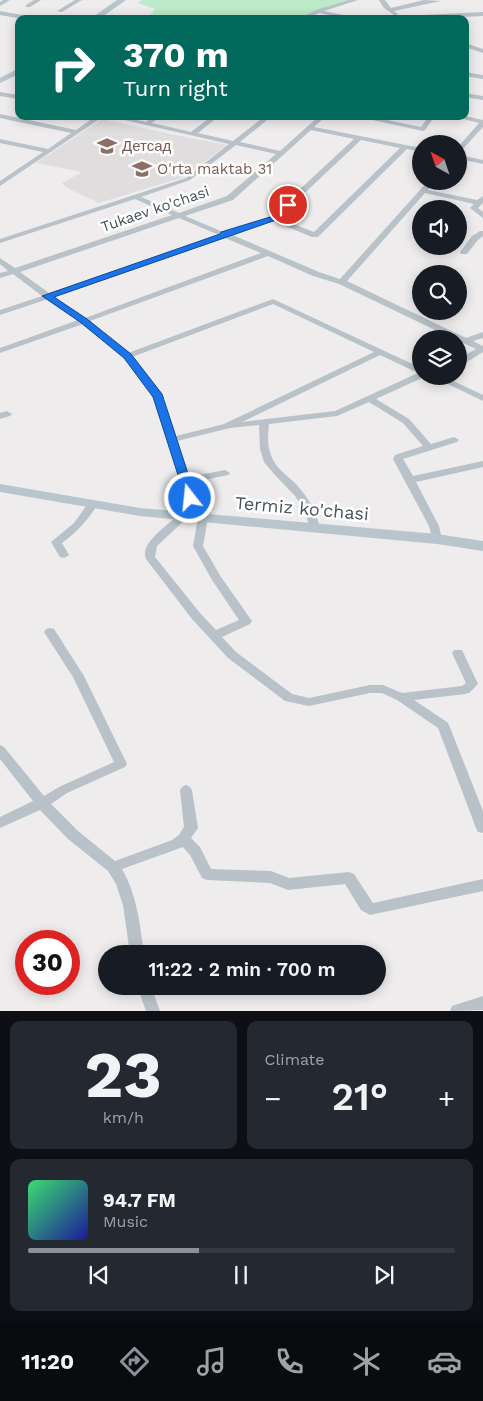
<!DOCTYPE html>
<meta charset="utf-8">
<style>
:root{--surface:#171b24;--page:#242831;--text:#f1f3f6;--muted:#9ea1a6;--line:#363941;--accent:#8c9099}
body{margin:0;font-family:"Work Sans",sans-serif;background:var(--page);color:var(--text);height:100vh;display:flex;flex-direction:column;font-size:19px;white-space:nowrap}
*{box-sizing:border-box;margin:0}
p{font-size:16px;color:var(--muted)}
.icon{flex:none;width:28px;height:28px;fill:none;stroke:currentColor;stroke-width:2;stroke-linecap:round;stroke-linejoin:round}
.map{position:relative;height:1011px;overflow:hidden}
.sheet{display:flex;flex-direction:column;gap:10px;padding:10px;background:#0d0f14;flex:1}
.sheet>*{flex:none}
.guide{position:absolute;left:15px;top:15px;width:454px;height:105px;border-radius:10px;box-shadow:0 2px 12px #0003;background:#00695c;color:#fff;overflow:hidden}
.needle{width:32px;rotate:320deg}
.controls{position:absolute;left:412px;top:135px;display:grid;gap:10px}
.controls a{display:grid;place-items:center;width:55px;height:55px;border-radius:50%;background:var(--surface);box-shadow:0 2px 12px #0003;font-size:25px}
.speed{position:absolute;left:15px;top:930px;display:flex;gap:10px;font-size:25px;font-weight:700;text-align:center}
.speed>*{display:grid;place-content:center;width:65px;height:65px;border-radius:50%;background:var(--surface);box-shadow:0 2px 12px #0003;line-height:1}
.speed .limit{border:8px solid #d22;background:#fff;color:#111}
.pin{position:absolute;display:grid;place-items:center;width:42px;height:42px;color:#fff;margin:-21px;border:2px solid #fff;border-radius:50%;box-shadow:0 1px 5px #0007}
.me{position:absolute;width:55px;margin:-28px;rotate:344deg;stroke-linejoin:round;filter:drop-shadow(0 0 4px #0008)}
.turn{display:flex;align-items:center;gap:18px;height:105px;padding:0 25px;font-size:22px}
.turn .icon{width:65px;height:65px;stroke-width:2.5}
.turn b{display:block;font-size:35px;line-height:42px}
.big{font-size:38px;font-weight:600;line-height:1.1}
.sheet .widget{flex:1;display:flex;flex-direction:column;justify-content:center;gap:8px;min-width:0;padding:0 18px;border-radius:10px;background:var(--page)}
.sheet .dial{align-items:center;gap:0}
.dial b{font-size:65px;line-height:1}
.song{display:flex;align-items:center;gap:15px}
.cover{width:60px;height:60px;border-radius:8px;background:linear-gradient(135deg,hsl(140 70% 55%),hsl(240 70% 35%))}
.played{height:5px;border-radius:2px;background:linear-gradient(90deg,var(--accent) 40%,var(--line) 40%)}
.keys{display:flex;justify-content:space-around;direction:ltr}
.heat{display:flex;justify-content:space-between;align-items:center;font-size:28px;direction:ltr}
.sheet .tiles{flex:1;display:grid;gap:10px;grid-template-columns:1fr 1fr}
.widget:last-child{grid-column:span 2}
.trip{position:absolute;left:98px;top:945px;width:288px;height:50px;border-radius:25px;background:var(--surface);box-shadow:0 2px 12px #0003;font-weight:600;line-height:50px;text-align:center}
.tab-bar{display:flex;height:80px;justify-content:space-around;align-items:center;background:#090b0e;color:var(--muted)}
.tab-bar .icon{width:35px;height:35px}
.tab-bar .active{color:var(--accent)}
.tab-bar b{font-size:22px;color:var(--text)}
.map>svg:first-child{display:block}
</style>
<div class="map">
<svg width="483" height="1011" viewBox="0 0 483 1011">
<rect width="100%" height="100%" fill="#efeced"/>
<path fill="#e0ddde" d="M102,119L170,134L227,145L184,177L99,203L67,188L62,183L82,172L36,163Z"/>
<path fill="#bdeac9" d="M142,0H352L295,19H147L155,9L138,3Z"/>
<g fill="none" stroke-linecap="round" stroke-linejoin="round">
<path fill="#b8c2c8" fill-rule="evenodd" d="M3,0H10L0,6V2Z
M34,0H41L30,7H26V5Z
M75,0H82L62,12L57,11Z
M349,0H358L324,11L362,19H349L319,13L306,19H298L316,10Z
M379,0H385L391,8L424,0L441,1L394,11L398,14L395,16L383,7Z
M0,11L33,17L36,19H23L0,15Z
M483,12V16L421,19L400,18L403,16Z
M465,43L483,49V53L465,47Z
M465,72L483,75V79L465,76Z
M0,92L19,95V99L0,96Z
M465,93L483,96V100L465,97Z
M0,114L76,130L96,116H104L0,186V181L43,152L0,143V139L48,149L71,133L0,118Z
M107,116H120L146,122L154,116H161L152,123L191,132L212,116H219L198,133L233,141L265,116H272L240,142L280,151L319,116H326L314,127L421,148V152L407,149L318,237H312L273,221L230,234L319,272L340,279L428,181H435L428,190L477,200L483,196V203L478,208L483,212V218L470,208L474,204L425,193L347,281L466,338L483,332V338L473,341L483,346V352L462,365L459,366V359L476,349L459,341V339H454L339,284L313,276L268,256L90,321L128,353L273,299L421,368V376L424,377L376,399L409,419L431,444L454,437L459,440L457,442L403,459L413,476L483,461V467L416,482L439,526L442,539L441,541H433L429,526L393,459L395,455L423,446L403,423L369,402L337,416L269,424C268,435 267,445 271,455C275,468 287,475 296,484C308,497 316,511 320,528L315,531L310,528L304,510L295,496L274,474L264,462L260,449L259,425L230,428L177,441L189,477L225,470L230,473L228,475L190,483L195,516L194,518H187L157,546L155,557L200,613L216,630L239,620L212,580L193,546L198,518L203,515L207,516L208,518L203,546L221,577L252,621L250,624L222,637L236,652L292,694L309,698L370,685H383L402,693L462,686L466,683L452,653L454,650H462L478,684L469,693L465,694L414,700L447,722L449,725L483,811V833L478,832L476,828L438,728L397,700L382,693H370L309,706L285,701L228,658L192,619L146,559C139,543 169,524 180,514L185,513C184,490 176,468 169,446C165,431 162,416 156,402C142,369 110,345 83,324L0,353V348L78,320L48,299L0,315V310L42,296L13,274L0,278V273L8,271L0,264V258L15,268L172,215L135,199L0,243V239L186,178L229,144ZM311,130L354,139L270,217L223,232L185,216L233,200ZM361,140L400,148L314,232L278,218ZM236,145L276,154L227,196L179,213L141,197L190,180ZM179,218L219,235L49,293L20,272ZM225,238L261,253L85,318L55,297ZM273,304L374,352L224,424L176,436C166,400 157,384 132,357ZM380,355L418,373L335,411L242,422Z
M354,116H368L421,127L429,116H435L425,130L423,131Z
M452,116H465L483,120V127L461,151L459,152V146L479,123Z
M459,155L483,160V164L459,159Z
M480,231H483V236L478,240L467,254H461L460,252L472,236Z
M431,376H443L483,395V401Z
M7,411L12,414L10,416L0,419V413Z
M93,501L98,504C88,520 77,532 62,543L69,555L64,558L60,557L51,542L74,523L89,502Z
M50,628L54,629L84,676L127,764L125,767L67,793L51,804L78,831L115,861L172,840L179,835L184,827L180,790L182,787L186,785L190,787L192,790L198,828L191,838L200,847L211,869L271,871L289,878L349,872L354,874L373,903L483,879V891L370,915L361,910L345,884L288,890L270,883L207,880L202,878L190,855L183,847L122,869C137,895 140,924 144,954H130L123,905L116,884L108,871L68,839L40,810L0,828V817L33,801L0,759V745L4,747L44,796L59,787L114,762L73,677L44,632L46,629Z
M137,986H151L160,1011H146Z
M483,996V1010L450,1011L452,1006Z"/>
<path fill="#b9c5cd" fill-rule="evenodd" d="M117,0H126L99,19H90Z
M19,68V74L0,83V78Z
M0,484L140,508L437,534L483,541V551L437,544L140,516L0,492Z"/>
</g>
<path fill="#1a73e8" stroke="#114b97" d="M285,203L292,205L276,220L54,297L87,319L131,354L162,394L196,498L190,501L186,500L153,397L124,358L80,322L42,296L220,234L221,232L270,217Z"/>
<defs>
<symbol id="school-bare" viewBox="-9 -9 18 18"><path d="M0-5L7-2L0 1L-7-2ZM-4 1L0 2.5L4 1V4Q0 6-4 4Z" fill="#8d6e63" stroke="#fff" stroke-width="2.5" paint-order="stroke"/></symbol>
</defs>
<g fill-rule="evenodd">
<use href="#school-bare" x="93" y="132" width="28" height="28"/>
<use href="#school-bare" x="128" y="155" width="28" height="28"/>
</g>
<g text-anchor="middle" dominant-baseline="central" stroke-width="5" stroke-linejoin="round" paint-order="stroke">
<g font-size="15" fill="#785e54" stroke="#fff" text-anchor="start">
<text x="122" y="146">Детсад</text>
<text x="157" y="169">O'rta maktab 31</text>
</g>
<g font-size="15" fill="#465258" stroke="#fff">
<text transform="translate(155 209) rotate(-19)">Tukaev ko'chasi</text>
</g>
<g font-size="18" fill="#465258" stroke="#fff">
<text transform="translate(302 508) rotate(5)">Termiz ko'chasi</text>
</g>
</g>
</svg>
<div class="controls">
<a><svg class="needle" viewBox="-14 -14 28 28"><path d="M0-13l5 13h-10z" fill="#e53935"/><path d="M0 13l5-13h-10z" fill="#9ea1a6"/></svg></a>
<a><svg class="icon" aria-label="sound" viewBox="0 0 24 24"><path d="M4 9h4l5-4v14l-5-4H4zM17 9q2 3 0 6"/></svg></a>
<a><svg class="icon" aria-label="search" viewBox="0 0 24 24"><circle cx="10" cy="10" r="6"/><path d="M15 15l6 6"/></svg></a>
<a><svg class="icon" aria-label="layers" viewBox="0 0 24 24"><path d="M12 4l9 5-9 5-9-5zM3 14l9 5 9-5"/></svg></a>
</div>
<div class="speed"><div class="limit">30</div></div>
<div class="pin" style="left:288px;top:205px;background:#d93025"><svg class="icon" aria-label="arrive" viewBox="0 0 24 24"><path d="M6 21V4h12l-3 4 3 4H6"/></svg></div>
<svg class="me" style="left:190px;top:498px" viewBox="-20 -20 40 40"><circle r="17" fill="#1a73e8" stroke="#fff" stroke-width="3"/><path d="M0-11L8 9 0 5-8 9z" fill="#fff"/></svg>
<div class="trip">11:22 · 2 min · 700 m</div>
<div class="guide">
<div class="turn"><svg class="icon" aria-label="right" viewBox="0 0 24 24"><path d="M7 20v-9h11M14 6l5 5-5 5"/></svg><div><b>370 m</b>Turn right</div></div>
</div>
</div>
<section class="sheet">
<div class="tiles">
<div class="widget dial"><b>23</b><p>km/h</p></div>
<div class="widget"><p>Climate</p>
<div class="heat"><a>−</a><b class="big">21°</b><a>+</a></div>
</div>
<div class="widget">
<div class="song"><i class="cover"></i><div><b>94.7 FM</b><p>Music</p></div></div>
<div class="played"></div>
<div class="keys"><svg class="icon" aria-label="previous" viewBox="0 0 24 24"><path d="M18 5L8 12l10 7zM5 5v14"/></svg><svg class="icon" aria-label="pause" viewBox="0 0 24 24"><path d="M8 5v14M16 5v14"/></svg><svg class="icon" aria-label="next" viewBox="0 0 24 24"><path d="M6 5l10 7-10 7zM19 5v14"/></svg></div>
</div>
</div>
</section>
<nav class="tab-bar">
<b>11:20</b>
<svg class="icon active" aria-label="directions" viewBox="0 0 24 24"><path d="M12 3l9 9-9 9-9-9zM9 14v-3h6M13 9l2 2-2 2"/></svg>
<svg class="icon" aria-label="music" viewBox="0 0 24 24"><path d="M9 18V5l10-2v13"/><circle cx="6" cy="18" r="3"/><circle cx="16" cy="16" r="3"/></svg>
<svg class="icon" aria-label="phone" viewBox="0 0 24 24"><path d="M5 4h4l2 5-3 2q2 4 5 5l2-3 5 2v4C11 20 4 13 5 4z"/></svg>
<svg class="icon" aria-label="climate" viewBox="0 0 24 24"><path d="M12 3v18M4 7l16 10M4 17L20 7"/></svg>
<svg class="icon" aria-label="car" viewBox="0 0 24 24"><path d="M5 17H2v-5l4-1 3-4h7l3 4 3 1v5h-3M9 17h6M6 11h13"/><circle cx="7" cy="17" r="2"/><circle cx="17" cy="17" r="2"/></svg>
</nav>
